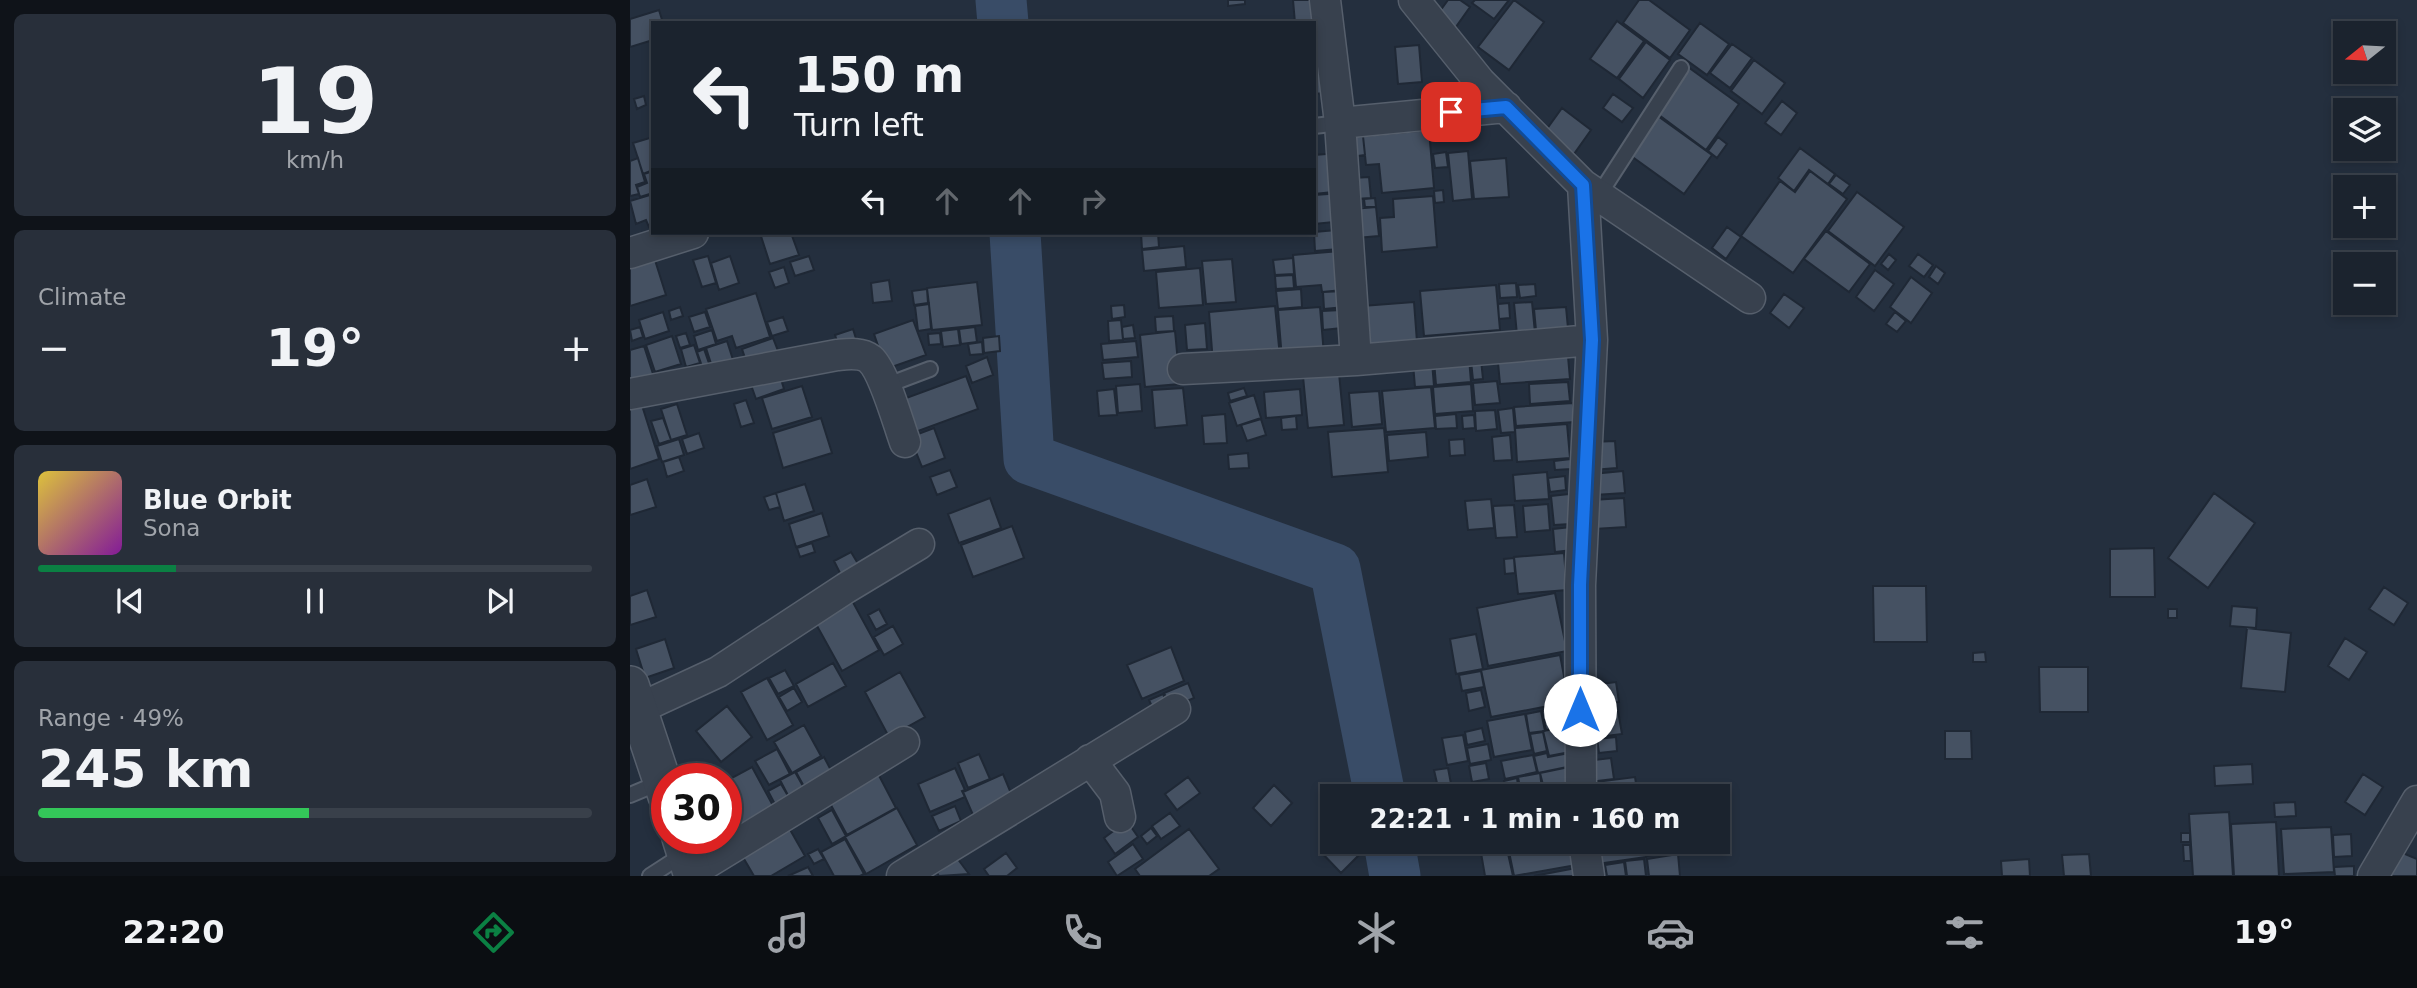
<!DOCTYPE html>
<meta charset="utf-8">
<style>
:root{--surface:#1b232e;--page:#282f3a;--text:#f1f3f6;--muted:#a0a4aa;--line:#39404a;--accent:#0b8043}
body{margin:0;font-family:"DejaVu Sans",sans-serif;background:var(--page);color:var(--text);height:100vh;display:flex;flex-direction:column;font-size:26px;white-space:nowrap}
*{box-sizing:border-box;margin:0}
p{font-size:23px;color:var(--muted)}
.icon{flex:none;width:38px;height:38px;fill:none;stroke:currentColor;stroke-width:2;stroke-linecap:round;stroke-linejoin:round}
.map{position:relative;flex:1;overflow:hidden}
.drawer{display:flex;flex-direction:column;gap:14px;padding:14px;background:#0f1319;width:630px}
.drawer>*{flex:none}
.top-card{position:absolute;left:21px;top:21px;width:665px;height:214px;border-radius:0px;box-shadow:0 4px 10px #0003,0 0 0 2px var(--line);background:#1b232e;color:var(--text);overflow:hidden}
.needle{width:46px;rotate:252deg}
.fabs{position:absolute;left:1703px;top:21px;display:grid;gap:14px}
.fabs a{display:grid;place-items:center;width:63px;height:63px;border-radius:0px;background:var(--surface);box-shadow:0 4px 10px #0003,0 0 0 2px var(--line);font-size:35px}
.speed{position:absolute;left:21px;top:763px;display:flex;gap:14px;font-size:35px;font-weight:700;text-align:center}
.speed>*{display:grid;place-content:center;width:91px;height:91px;border-radius:50%;background:var(--surface);box-shadow:0 4px 10px #0003,0 0 0 2px var(--line);line-height:1}
.speed .limit{border:10px solid #d22;background:#fff;color:#111}
.pin{position:absolute;display:grid;place-items:center;width:60px;height:60px;color:#fff;margin:-30px;border-radius:14px;box-shadow:0 4px 10px #0006}
.me{position:absolute;width:77px;margin:-38px;rotate:0deg;stroke-linejoin:round;filter:drop-shadow(0 0 5px #0008)}
.turn{display:flex;align-items:center;gap:24px;height:147px;padding:0 28px;font-size:32px}
.turn .icon{width:91px;height:91px;stroke-width:2.5}
.turn b{display:block;font-size:49px;line-height:60px}
.lanes{display:flex;align-items:center;height:66px;padding:0 28px;background:#0003;justify-content:center;gap:35px;direction:ltr}
.lanes .off{opacity:.35}
.big{font-size:52px;font-weight:600;line-height:1.1}
.drawer .card{flex:1;display:flex;flex-direction:column;justify-content:center;gap:10px;min-width:0;padding:0 24px;border-radius:10px;background:var(--page)}
.drawer .dial{align-items:center;gap:0}
.dial b{font-size:91px;line-height:1}
.song{display:flex;align-items:center;gap:21px}
.cover{width:84px;height:84px;border-radius:10px;background:linear-gradient(135deg,hsl(50 70% 55%),hsl(290 70% 35%))}
.played{height:7px;border-radius:4px;background:linear-gradient(90deg,var(--accent) 25%,var(--line) 25%)}
.keys{display:flex;justify-content:space-around;direction:ltr}
.heat{display:flex;justify-content:space-between;align-items:center;font-size:38px;direction:ltr}
.charge{height:10px;border-radius:5px;background:linear-gradient(90deg,#34c759 49%,var(--line) 0)}
.trip{position:absolute;left:690px;top:784px;width:410px;height:70px;border-radius:0px;background:var(--surface);box-shadow:0 4px 10px #0003,0 0 0 2px var(--line);font-weight:600;line-height:70px;text-align:center}
.tab-bar{display:flex;height:112px;justify-content:space-around;align-items:center;background:#0b0e12;color:var(--muted)}
.tab-bar .icon{width:49px;height:49px}
.tab-bar .on{color:var(--accent)}
.tab-bar b{font-size:32px;color:var(--text)}
main{display:flex;flex:1;min-height:0}
.map>svg:first-child{display:block}
</style>
<main>
<section class="drawer">
<div class="card dial"><b>19</b><p>km/h</p></div>
<div class="card"><p>Climate</p>
<div class="heat"><a>−</a><b class="big">19°</b><a>+</a></div>
</div>
<div class="card">
<div class="song"><i class="cover"></i><div><b>Blue Orbit</b><p>Sona</p></div></div>
<div class="played"></div>
<div class="keys"><svg class="icon" aria-label="previous" viewBox="0 0 24 24"><path d="M18 5L8 12l10 7zM5 5v14"/></svg><svg class="icon" aria-label="pause" viewBox="0 0 24 24"><path d="M8 5v14M16 5v14"/></svg><svg class="icon" aria-label="next" viewBox="0 0 24 24"><path d="M6 5l10 7-10 7zM19 5v14"/></svg></div>
</div>
<div class="card"><p>Range · 49%</p><b class="big">245 km</b><div class="charge"></div></div>
</section>
<div class="map">
<svg width="1787" height="876" viewBox="0 0 1787 876">
<rect width="100%" height="100%" fill="#242f3e"/>
<g fill="none" stroke-linecap="round" stroke-linejoin="round">
<path stroke="#394c67" stroke-width="51" d="M371,0L373,23
M385,233L399,459L705,569L750,796
M759,842L765,876"/>
</g>
<path fill="#455162" stroke="#1f2835" stroke-width="2" d="M598,0H615V4L598,6Z
M663,0H692L697,44L684,45V23H665Z
M818,0H830L840,7L823,31L805,18Z
M845,0H879L864,19L842,3Z
M884,0L914,22L879,70L848,47Z
M1009,0H1019L1060,30L1040,58L993,23Z
M29,10L33,23H23V40L0,47V19Z
M987,21L1014,41L987,78L960,59Z
M1070,23L1099,44L1077,75L1048,54Z
M1016,42L1040,60L1013,98L989,79Z
M1102,44L1122,58L1100,88L1080,73Z
M789,45L792,82L768,84L765,47Z
M690,56L694,93L684,94V57Z
M1124,60L1155,83L1132,114L1101,91Z
M1058,67L1109,104L1076,150L1025,112Z
M983,94L1003,108L992,122L973,108Z
M14,96L16,105L7,109L4,99Z
M1152,101L1167,113L1151,135L1135,123Z
M932,108L961,130L939,161L909,140Z
M1025,114L1082,155L1054,194L997,153Z
M799,130L804,188L752,193L749,164L736,165L733,136Z
M733,136L735,155L720,157L719,137Z
M23,137V170L13,174L3,143Z
M1088,137L1097,144L1087,158L1078,151Z
M1170,148L1205,174L1198,184L1179,170L1164,191L1148,178Z
M838,151L842,199L823,201L818,153Z
M816,152L818,167L805,168L803,154Z
M709,153L713,191L684,194V155Z
M8,158L15,182L6,185L9,194L0,196V161Z
M876,158L879,197L844,199L840,161Z
M23,171V193L10,197L7,187L17,183L14,174Z
M1180,171L1217,199L1163,273L1111,236L1150,181L1165,192Z
M1206,175L1220,185L1213,194L1199,184Z
M739,177L741,198L725,199L723,178Z
M813,190L814,202L805,203L804,191Z
M1227,192L1274,227L1245,266L1198,231Z
M712,193L714,221L684,224V195Z
M23,194V226L19,227L16,220L6,224L0,201Z
M803,196L807,247L752,252L750,218L764,217L763,199Z
M745,198L746,207H735L734,199Z
M746,207L749,236L726,238L723,209Z
M1097,227L1111,237L1096,259L1082,248Z
M707,230L709,249L685,251L684,232Z
M1196,231L1240,264L1219,292L1174,259Z
M130,233H161L169,255L140,264Z
M511,233H528L529,247L512,249Z
M554,246L556,267L514,271L512,250Z
M710,251L713,290L692,292L691,285L666,287L663,255Z
M1259,254L1266,260L1258,270L1251,264Z
M1288,254L1303,265L1294,277L1279,266Z
M78,256L86,283L72,287L63,260Z
M100,256L109,283L89,290L81,263Z
M179,256L184,270L165,276L160,262Z
M24,257L36,295L0,306V265Z
M663,258L664,274L645,275L643,260Z
M602,259L606,302L576,304L572,261Z
M1306,266L1315,273L1308,284L1299,277Z
M154,267L159,283L145,288L139,272Z
M570,268L573,305L529,308L526,272Z
M1245,270L1264,284L1244,311L1226,297Z
M663,275L664,288L646,289L645,276Z
M1281,277L1302,293L1281,323L1260,307Z
M259,280L262,301L243,303L241,283Z
M347,282L352,325L302,330L297,288Z
M886,283L887,297L870,298L869,284Z
M905,284L906,296L890,298L888,285Z
M866,285L870,330L794,336L790,291Z
M297,289L298,303L284,305L282,291Z
M671,289L672,307L648,309L646,291Z
M713,291L715,307L694,309L693,292Z
M126,293L140,337L106,348L102,336L87,341L76,309Z
M1154,294L1174,308L1159,328L1140,313Z
M784,302L787,342L735,347L732,306Z
M902,302L905,333L887,335L884,303Z
M879,303L880,318L869,319L868,304Z
M299,304L301,329L288,331L285,306Z
M494,305L495,317L482,319L481,306Z
M645,306L650,357L583,363L579,312Z
M50,307L53,316L41,320L39,311Z
M690,307L694,355L652,359L648,310Z
M936,307L939,339L907,341L904,309Z
M711,310L712,328L693,330L692,311Z
M33,312L39,331L15,339L9,320Z
M75,312L80,327L64,332L59,317Z
M1265,312L1276,321L1267,332L1256,324Z
M543,316L544,331L526,332L525,317Z
M153,317L158,331L142,336L137,322Z
M283,320L296,355L256,369L244,334Z
M491,320L493,340L479,341L478,321Z
M575,323L577,349L557,350L555,325Z
M503,325L505,338L493,339L492,327Z
M10,327L13,337L2,341L0,330Z
M345,327L347,342L331,344L329,329Z
M223,329L228,345L210,351L205,335Z
M328,329L330,345L313,347L311,331Z
M82,330L86,344L68,350L64,336Z
M545,331L550,384L515,387L510,335Z
M56,333L60,345L50,348L46,336Z
M310,333L311,344L299,345L298,334Z
M42,336L51,364L25,372L16,345Z
M369,336L370,351L354,353L353,338Z
M143,338L150,356L118,367L112,349Z
M97,341L105,366L84,373L76,348Z
M506,341L508,357L473,360L471,344Z
M352,342L353,354L340,355L338,344Z
M64,345L70,363L56,367L51,349Z
M937,345L940,379L870,384L867,352Z
M14,346L24,377L0,385V350Z
M74,349L81,369L74,372L67,352Z
M357,357L363,375L342,383L336,366Z
M839,358L841,382L806,385L804,361Z
M851,360L853,379L843,380L841,361Z
M501,361L502,377L474,379L472,363Z
M802,362L804,386L785,387L783,364Z
M708,363L714,425L678,428L672,366Z
M150,376L154,389L126,399L121,385Z
M336,376L348,409L280,434L268,401Z
M867,381L870,403L845,405L843,383Z
M938,382L940,401L900,404L899,384Z
M510,384L512,411L488,413L486,386Z
M841,384L843,411L805,414L803,387Z
M172,386L182,417L142,429L132,398Z
M801,387L805,428L756,432L752,391Z
M553,388L557,425L525,428L522,390Z
M614,388L617,396L600,401L598,393Z
M484,389L487,415L469,416L467,391Z
M670,389L672,415L636,418L634,392Z
M749,391L752,424L722,427L719,393Z
M624,395L631,418L607,426L599,403Z
M9,396L29,459L0,469V398Z
M116,400L124,423L111,427L104,404Z
M943,403L945,422L886,426L884,407Z
M47,404L57,435L41,440L31,409Z
M883,408L885,432L871,433L868,410Z
M865,410L867,429L846,431L845,411Z
M595,414L597,443L574,444L572,416Z
M826,414L827,428L806,429L805,416Z
M844,415L845,428L833,429L832,416Z
M666,416L667,429L652,430L651,418Z
M33,418L41,440L29,444L21,421Z
M191,418L202,453L153,468L143,433Z
M631,419L636,435L617,441L611,425Z
M937,424L940,458L887,462L885,428Z
M304,428L315,458L292,467L280,437Z
M754,428L758,472L702,477L698,432Z
M796,432L798,457L759,461L757,435Z
M69,433L74,448L57,454L52,439Z
M880,435L882,460L864,461L862,437Z
M49,439L54,455L32,462L27,446Z
M834,439L835,455L820,456L819,440Z
M985,441L987,468L962,470L961,442Z
M618,453L619,468L599,469L598,455Z
M49,457L54,471L37,477L33,462Z
M941,459V469L925,470L924,461Z
M320,470L327,487L307,495L300,477Z
M993,471L995,493L964,495L962,474Z
M917,472L919,499L885,501L883,475Z
M935,476L936,490L920,492L918,478Z
M17,479L26,507L0,515V485Z
M175,484L184,511L154,521L146,493Z
M146,493L150,507L139,510L134,497Z
M1584,493L1625,523L1578,588L1538,558Z
M939,494L941,524L924,525L921,496Z
M360,498L371,528L329,543L318,514Z
M994,498L996,527L964,529L962,500Z
M861,499L864,528L838,530L835,501Z
M918,504L920,530L895,532L893,506Z
M884,505L887,537L866,538L863,506Z
M192,513L199,536L166,547L159,524Z
M382,526L394,558L343,577L331,545Z
M941,527L943,550L925,552L923,529Z
M182,543L185,552L170,557L167,548Z
M1524,548L1525,597H1480V549Z
M221,552L230,567L212,577L204,561Z
M934,553L937,590L888,594L884,557Z
M884,558L885,573L875,574L874,559Z
M1243,586H1296L1297,642H1244Z
M1754,587L1778,603L1764,625L1739,609Z
M17,590L26,617L0,625V596Z
M925,593L937,651L858,666L847,608Z
M219,595L249,650L212,671L181,615Z
M1602,606L1627,608L1626,628L1600,626Z
M249,609L257,624L246,630L238,615Z
M1538,609H1547V618H1538Z
M263,626L273,644L254,655L244,637Z
M1617,628L1661,633L1655,692L1611,688Z
M846,634L853,669L826,674L820,639Z
M1715,638L1737,652L1719,680L1698,666Z
M35,639L44,668L15,678L6,649Z
M541,647L554,681L512,699L497,665Z
M1355,652L1356,662H1343V653Z
M930,655L939,702L861,717L851,670Z
M203,663L216,686L178,707L166,684Z
M1409,667H1458V712H1410Z
M155,670L164,686L148,694L139,678Z
M851,671L854,687L832,691L829,675Z
M270,672L295,717L259,737L235,692Z
M137,678L163,725L137,740L111,692Z
M986,682L989,702L958,707L955,686Z
M558,683L564,698L541,708L534,693Z
M164,688L172,702L157,711L149,697Z
M851,690L855,707L839,711L836,693Z
M533,694L537,704L523,709L519,700Z
M97,706L122,737L91,762L66,731Z
M930,707L934,727L916,730L912,711Z
M911,711L915,731L899,733L896,714Z
M988,711L992,734L968,737L965,715Z
M895,714L902,750L864,757L857,721Z
M174,725L191,756L162,773L144,742Z
M935,727L940,752L919,756L913,731Z
M852,728L855,741L837,745L835,732Z
M1315,731H1341L1342,759H1315Z
M913,732L917,751L904,754L900,734Z
M833,735L838,761L817,765L812,738Z
M986,737L987,751L969,753L967,739Z
M858,744L861,760L840,764L837,748Z
M147,749L160,774L139,785L125,761Z
M917,753L918,757L939,753L942,766L908,773L904,756Z
M349,754L360,779L338,788L328,763Z
M903,755L907,772L875,779L871,761Z
M194,757L204,776L177,792L166,772Z
M981,758L984,779L959,782L956,761Z
M856,763L859,779L842,782L839,766Z
M1622,764L1623,784L1585,786L1584,766Z
M244,766L266,808L217,835L195,794Z
M122,767L147,813L75,853L67,838H96V781Z
M939,767L941,784L914,789L910,773Z
M325,768L335,790L332,791L335,797L300,812L288,784Z
M818,768L822,789L809,792L804,770Z
M165,772L178,795L162,803L150,780Z
M910,773L912,789L891,793L888,777Z
M373,774L383,798L343,815L333,792Z
M1733,774L1753,787L1735,815L1715,802Z
M558,777L570,793L547,810L535,794Z
M1005,777L1008,796H960L958,783Z
M887,778L889,793L877,795L874,781Z
M151,784L161,801L147,808L138,791Z
M644,785L662,803L641,826L623,808Z
M873,786L874,795L864,796L863,788Z
M938,786L940,796H886Z
M1665,802L1666,816L1645,817L1644,803Z
M325,806L331,821L309,831L302,816Z
M267,808L287,845L236,874L215,837Z
M202,810L216,836L202,844L188,818Z
M1599,812L1603,876H1563L1559,814Z
M540,813L550,826L531,839L522,826Z
M154,819L175,856L141,876H124L107,847Z
M497,821L508,837L485,854L474,838Z
M1646,822L1649,876H1604L1601,824Z
M1701,827L1704,872L1654,874L1651,829Z
M521,828L527,836L517,844L511,836Z
M559,829L589,869L579,876H510L505,869Z
M1551,833H1560V842H1551Z
M1721,834L1722,856L1704,857L1703,835Z
M215,839L234,874L230,876H204L191,852Z
M702,839V842H742L711,873L690,851Z
M903,842H947L952,864L884,876L878,847Z
M964,842H1014L1016,857L967,864Z
M1016,842H1040L1042,853L1018,856Z
M503,844L513,859L487,876L478,862Z
M1553,845H1560L1561,861H1554Z
M188,849L194,859L184,864L178,854Z
M877,849L883,876H855L851,853Z
M1768,851L1787,859V876H1758Z
M376,853L387,868L377,876H359L354,869Z
M1048,854L1050,876H1019L1017,859Z
M1459,854L1461,876H1434L1432,855Z
M327,858L339,874L309,876L307,873Z
M1014,859L1016,876H997L995,861Z
M1399,859L1400,876H1372L1371,861Z
M994,862L996,876H977L975,865Z
M1724,866V876H1705L1704,867Z
M178,867L183,876H158Z
M946,868L947,876H904Z"/>
<g fill="none" stroke-linecap="round" stroke-linejoin="round">
<defs>
<path id="service" d="M684,126L710,123
M969,195L1051,68
M255,386L300,369
M0,795L31,782
M20,876L54,854"/>
<path id="minor" d="M695,0L710,123L726,360
M784,0L850,82L953,185L1120,298
M710,123L876,107
M0,253L63,233
M553,369L726,360L962,340
M0,394L207,355C218,354 231,352 240,359C254,371 268,423 275,442
M8,709L88,672L216,588L289,544
M460,760L485,793L490,817
M951,796L950,585L962,340L953,185
M954,842L959,876
M62,872L274,742
M272,876L545,709
M1743,876L1787,801"/>
<path id="tertiary" d="M0,685L37,796
M51,838L63,876"/>
</defs>
<use href="#service" stroke="#565f6c" stroke-width="18"/>
<use href="#minor" stroke="#565f6c" stroke-width="33"/>
<use href="#tertiary" stroke="#565f6c" stroke-width="40"/>
<use href="#service" stroke="#38414e" stroke-width="14"/>
<use href="#minor" stroke="#38414e" stroke-width="30"/>
<use href="#tertiary" stroke="#38414e" stroke-width="37"/>
</g>
<g fill="none" stroke-linecap="round" stroke-linejoin="round">
<defs>
<path id="route" d="M821,112L876,107L953,185L962,340L950,585V710"/>
</defs>
<use href="#route" stroke="#114b97" stroke-width="18"/>
<use href="#route" stroke="#1a73e8" stroke-width="12"/>
</g>
</svg>
<div class="fabs">
<a><svg class="needle" viewBox="-14 -14 28 28"><path d="M0-13l5 13h-10z" fill="#e53935"/><path d="M0 13l5-13h-10z" fill="#a0a4aa"/></svg></a>
<a><svg class="icon" aria-label="layers" viewBox="0 0 24 24"><path d="M12 4l9 5-9 5-9-5zM3 14l9 5 9-5"/></svg></a>
<a>+</a>
<a>−</a>
</div>
<div class="speed"><div class="limit">30</div></div>
<div class="pin" style="left:821px;top:112px;background:#d93025"><svg class="icon" aria-label="arrive" viewBox="0 0 24 24"><path d="M6 21V4h12l-3 4 3 4H6"/></svg></div>
<svg class="me" style="left:950px;top:710px" viewBox="-20 -20 40 40"><circle r="19" fill="#fff"/><path d="M0-13L10 11 0 6-10 11z" fill="#1a73e8"/></svg>
<div class="trip">22:21 · 1 min · 160 m</div>
<div class="top-card">
<div class="turn"><svg class="icon" aria-label="left" viewBox="0 0 24 24"><path d="M17 20v-9H6M10 6l-5 5 5 5"/></svg><div><b>150 m</b>Turn left</div></div>
<div class="lanes"><svg class="icon" aria-label="left" viewBox="0 0 24 24"><path d="M17 20v-9H6M10 6l-5 5 5 5"/></svg><svg class="icon off" aria-label="ahead" viewBox="0 0 24 24"><path d="M12 20V5M6 11l6-6 6 6"/></svg><svg class="icon off" aria-label="ahead" viewBox="0 0 24 24"><path d="M12 20V5M6 11l6-6 6 6"/></svg><svg class="icon off" aria-label="right" viewBox="0 0 24 24"><path d="M7 20v-9h11M14 6l5 5-5 5"/></svg></div>
</div>
</div>
</main>
<nav class="tab-bar">
<b>22:20</b>
<svg class="icon on" aria-label="directions" viewBox="0 0 24 24"><path d="M12 3l9 9-9 9-9-9zM9 14v-3h6M13 9l2 2-2 2"/></svg>
<svg class="icon" aria-label="music" viewBox="0 0 24 24"><path d="M9 18V5l10-2v13"/><circle cx="6" cy="18" r="3"/><circle cx="16" cy="16" r="3"/></svg>
<svg class="icon" aria-label="phone" viewBox="0 0 24 24"><path d="M5 4h4l2 5-3 2q2 4 5 5l2-3 5 2v4C11 20 4 13 5 4z"/></svg>
<svg class="icon" aria-label="climate" viewBox="0 0 24 24"><path d="M12 3v18M4 7l16 10M4 17L20 7"/></svg>
<svg class="icon" aria-label="car" viewBox="0 0 24 24"><path d="M5 17H2v-5l4-1 3-4h7l3 4 3 1v5h-3M9 17h6M6 11h13"/><circle cx="7" cy="17" r="2"/><circle cx="17" cy="17" r="2"/></svg>
<svg class="icon" aria-label="filters" viewBox="0 0 24 24"><path d="M4 7h16M4 17h16"/><circle cx="9" cy="7" r="2"/><circle cx="15" cy="17" r="2"/></svg>
<b>19°</b>
</nav>
